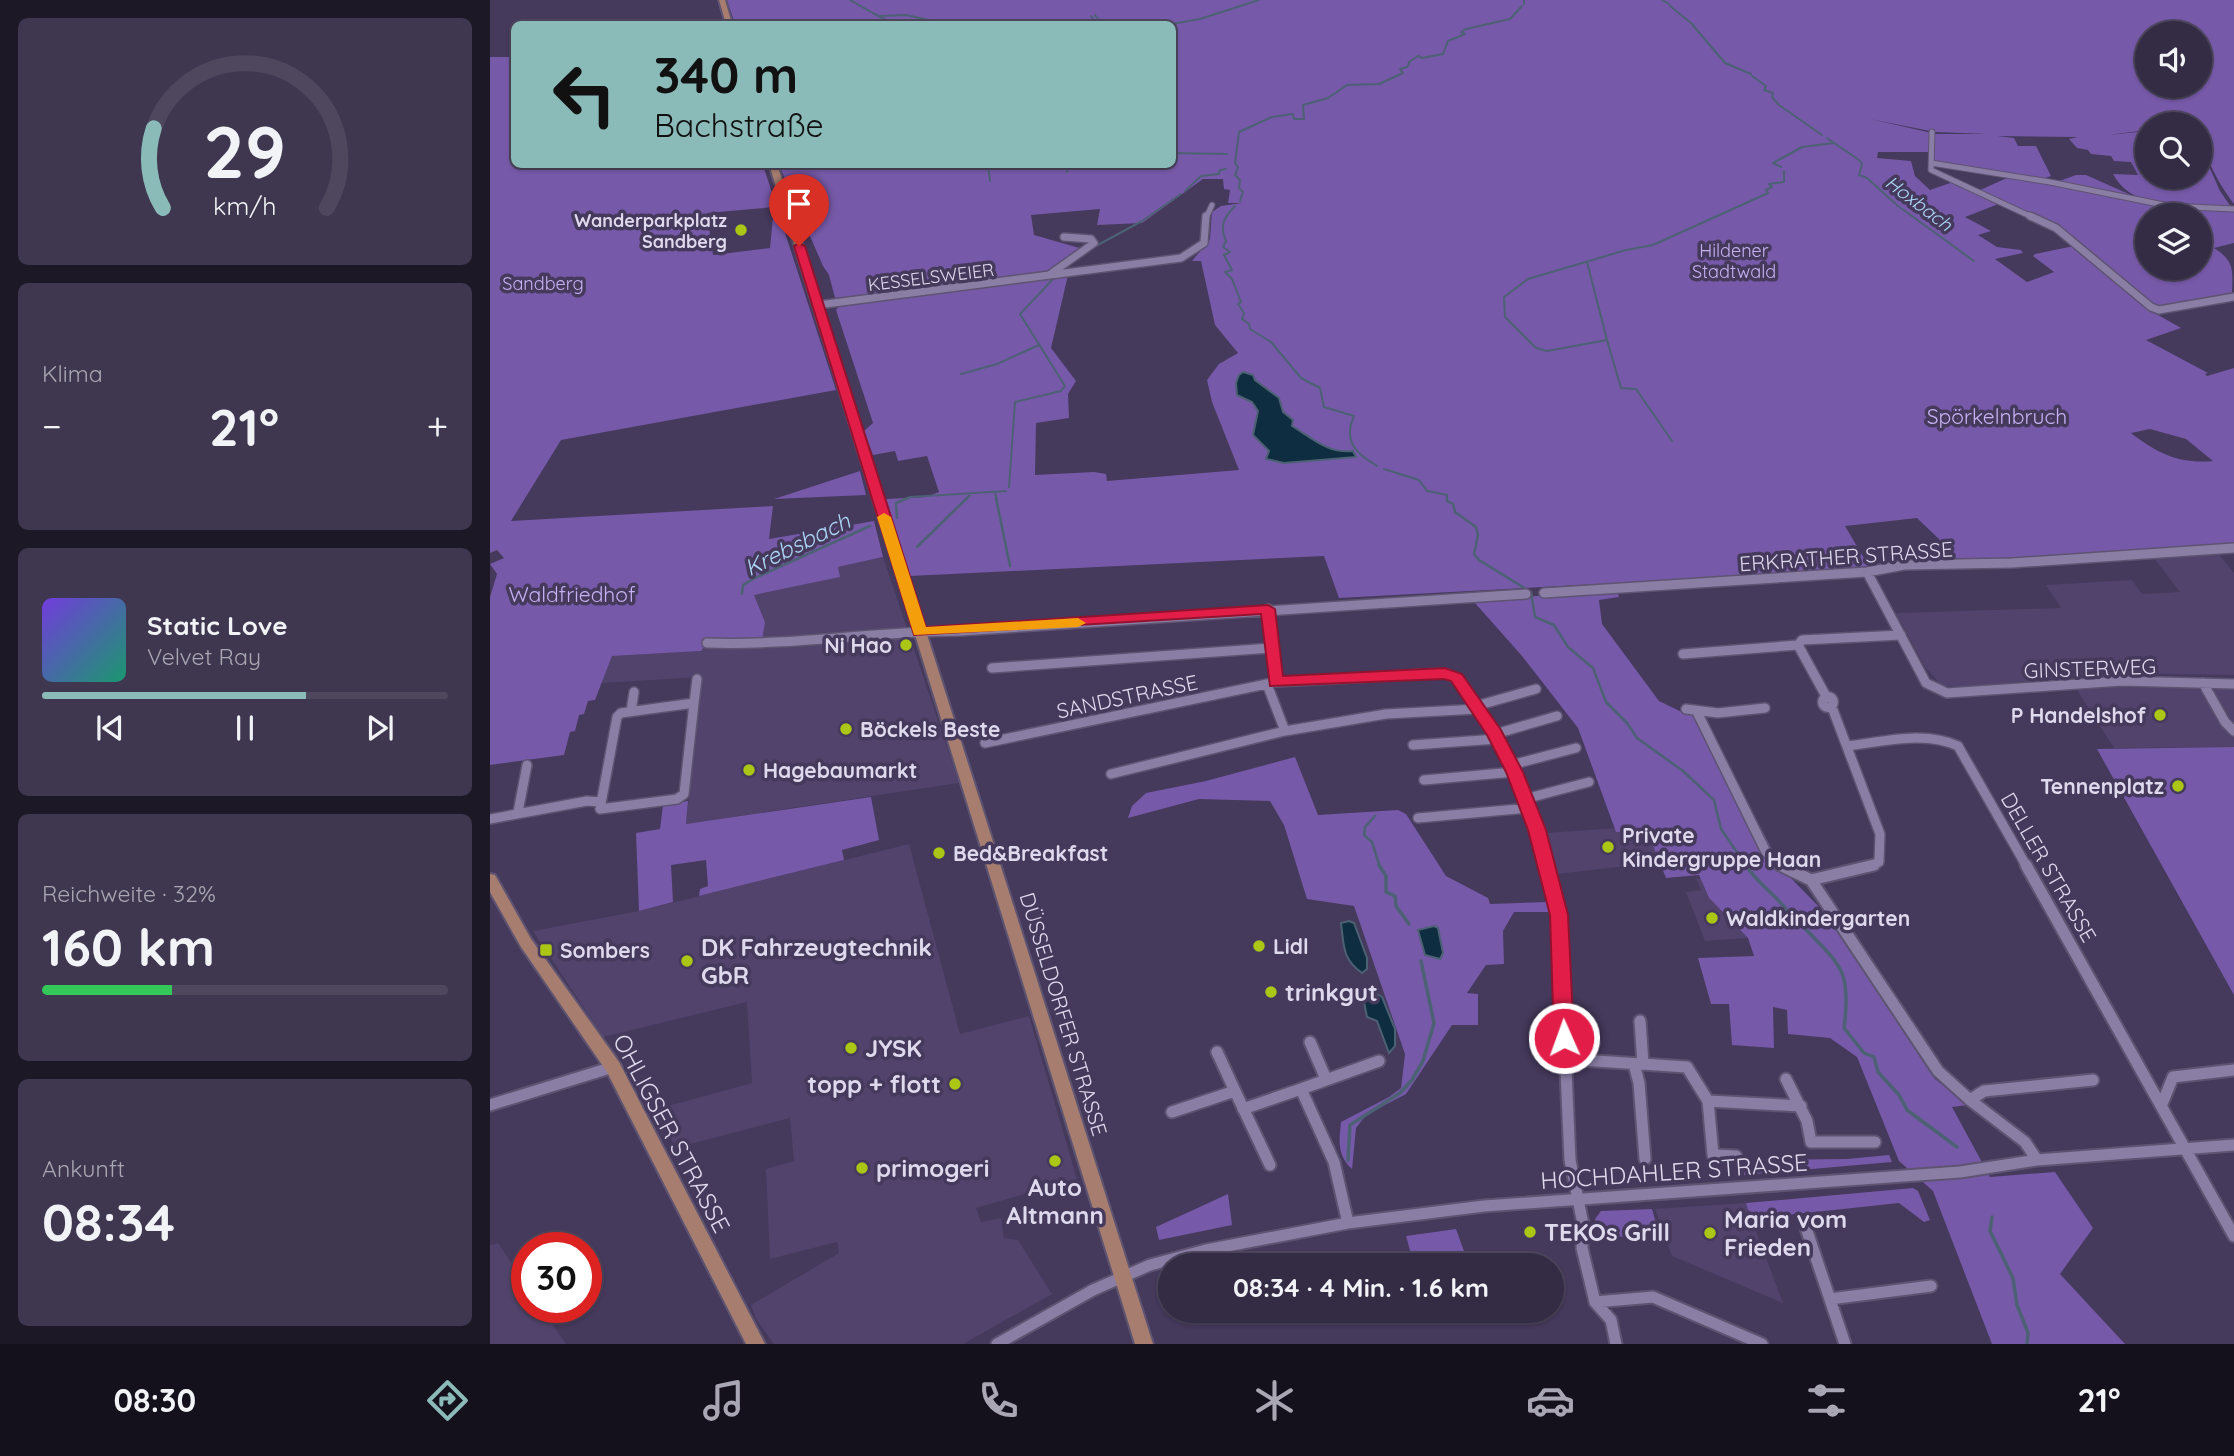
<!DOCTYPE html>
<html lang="de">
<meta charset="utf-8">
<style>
:root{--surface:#342b45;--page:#3f3750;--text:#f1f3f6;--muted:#a9a7b3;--line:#4e475e;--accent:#8bbbb9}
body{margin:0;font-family:Quicksand,sans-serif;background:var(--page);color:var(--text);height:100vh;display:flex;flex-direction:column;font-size:26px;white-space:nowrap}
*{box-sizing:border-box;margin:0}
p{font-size:23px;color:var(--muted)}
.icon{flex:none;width:38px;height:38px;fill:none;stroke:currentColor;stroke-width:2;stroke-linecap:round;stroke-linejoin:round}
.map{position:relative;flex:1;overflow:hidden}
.sheet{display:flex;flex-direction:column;gap:18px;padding:18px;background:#1d1826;width:490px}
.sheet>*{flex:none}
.guide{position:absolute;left:21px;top:21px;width:665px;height:147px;border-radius:10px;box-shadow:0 2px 5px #0004,0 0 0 2px var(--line);background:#8bbbb9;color:#111;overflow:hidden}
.buttons{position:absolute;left:1645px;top:21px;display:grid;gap:14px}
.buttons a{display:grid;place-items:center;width:77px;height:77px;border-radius:50%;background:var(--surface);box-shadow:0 2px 5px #0004,0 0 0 2px var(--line);font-size:35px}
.speed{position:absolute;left:21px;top:1232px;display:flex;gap:14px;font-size:35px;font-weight:700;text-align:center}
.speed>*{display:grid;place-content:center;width:91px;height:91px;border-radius:50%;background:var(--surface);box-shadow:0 2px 5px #0004,0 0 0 2px var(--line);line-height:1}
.speed .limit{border:10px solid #d22;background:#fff;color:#111}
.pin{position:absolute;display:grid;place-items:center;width:60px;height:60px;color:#fff;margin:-72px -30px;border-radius:50% 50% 50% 0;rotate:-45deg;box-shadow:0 0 7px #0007}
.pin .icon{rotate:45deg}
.me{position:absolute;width:77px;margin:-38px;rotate:358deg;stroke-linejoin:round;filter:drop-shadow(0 0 5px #0008)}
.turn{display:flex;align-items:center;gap:24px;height:147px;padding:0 28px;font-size:32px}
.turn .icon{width:91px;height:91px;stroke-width:2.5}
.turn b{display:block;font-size:49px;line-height:60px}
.big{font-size:52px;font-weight:800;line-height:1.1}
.sheet .card{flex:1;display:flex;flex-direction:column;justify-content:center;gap:10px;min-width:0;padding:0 24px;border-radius:10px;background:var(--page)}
.sheet .dial{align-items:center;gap:0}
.dial svg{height:182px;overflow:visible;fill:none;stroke:var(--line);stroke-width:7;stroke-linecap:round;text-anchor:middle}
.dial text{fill:var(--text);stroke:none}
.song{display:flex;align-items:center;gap:21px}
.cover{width:84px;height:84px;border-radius:10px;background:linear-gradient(135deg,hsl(260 70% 55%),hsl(160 70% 35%))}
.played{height:7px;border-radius:4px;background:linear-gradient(90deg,var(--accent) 65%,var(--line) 65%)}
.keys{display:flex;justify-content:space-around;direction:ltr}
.heat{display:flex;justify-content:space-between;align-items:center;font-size:38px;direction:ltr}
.charge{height:10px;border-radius:5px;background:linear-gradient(90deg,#34c759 32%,var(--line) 0)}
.trip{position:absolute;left:668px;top:1253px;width:406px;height:70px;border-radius:35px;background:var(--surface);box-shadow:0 2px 5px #0004,0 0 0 2px var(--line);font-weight:800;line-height:70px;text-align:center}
.tabs{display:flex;height:112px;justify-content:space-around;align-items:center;background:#15111c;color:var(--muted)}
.tabs .icon{width:49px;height:49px}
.tabs .on{color:var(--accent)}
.tabs b{font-size:32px;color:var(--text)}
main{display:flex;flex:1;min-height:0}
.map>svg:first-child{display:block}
</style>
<main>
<section class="sheet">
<div class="card dial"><svg viewBox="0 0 100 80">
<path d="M14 69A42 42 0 1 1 86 69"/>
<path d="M14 69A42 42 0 0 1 10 34" stroke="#8bbbb9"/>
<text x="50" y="56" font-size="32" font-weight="700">29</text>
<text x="50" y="72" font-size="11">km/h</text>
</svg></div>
<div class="card"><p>Klima</p>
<div class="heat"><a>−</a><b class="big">21°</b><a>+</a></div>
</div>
<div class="card">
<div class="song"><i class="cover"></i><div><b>Static Love</b><p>Velvet Ray</p></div></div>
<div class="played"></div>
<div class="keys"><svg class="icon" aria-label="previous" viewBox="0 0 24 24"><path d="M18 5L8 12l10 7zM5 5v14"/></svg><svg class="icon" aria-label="pause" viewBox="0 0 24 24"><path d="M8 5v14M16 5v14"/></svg><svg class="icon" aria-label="next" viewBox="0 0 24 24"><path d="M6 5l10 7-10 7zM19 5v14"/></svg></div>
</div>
<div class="card"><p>Reichweite · 32%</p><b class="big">160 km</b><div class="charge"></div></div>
<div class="card"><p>Ankunft</p><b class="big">08:34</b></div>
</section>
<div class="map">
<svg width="1744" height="1344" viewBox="0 0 1744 1344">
<rect width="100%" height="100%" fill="#45395c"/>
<path fill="#51436c" d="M1727,552L1744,573V675L1617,673L1485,686H1452L1435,667L1406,613L1571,608L1556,585L1642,580L1652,594L1690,592L1663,557Z
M393,557L469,783L196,824L212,677L111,683L122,656L211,651L219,640L275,622L264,595L349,577L348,567Z
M1603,687L1744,688V747L1624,748L1587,690Z
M1168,825L1180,861L1067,874L1057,833Z
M419,844L470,1034L539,1016L587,1179L486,1208L491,1222L511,1218L514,1238L528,1240L562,1294L473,1344H284L266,1319L261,1305L349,1253L347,1242L280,1259L276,1169L304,1161L300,1118L185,1148L167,1109L262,1083L257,1002L113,1037L43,931L149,911Z
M1206,878L1211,879L1219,898L1258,938L1215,941L1196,892L1211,890Z
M1256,1203L1258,1210L1293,1303L1182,1256L1165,1209Z
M8,1243L37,1286V1307H51L76,1344H0V1245Z"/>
<path fill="#7659a8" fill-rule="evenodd" d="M237,0H1744V204C1728,183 1710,150 1710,124H1657V130L1618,135L1657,131V177H1710V146L1730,191L1741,207C1704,207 1642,212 1623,174L1648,175L1641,162L1624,161L1621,156L1601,154L1598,150L1587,148L1579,139L1588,137L1507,136L1524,138L1528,146H1546L1561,176L1552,179L1442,162L1445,134H1497L1445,132L1380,119L1442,133L1440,152H1388L1387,158L1421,161L1425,176L1440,190L1463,182L1511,203L1475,217L1501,231L1488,235L1507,247L1531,250L1533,253L1505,259L1537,282L1564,272L1543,256L1545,254L1584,246L1663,312L1691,328L1656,340L1718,373L1715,374L1717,376L1744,368V545L1445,562L1429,544L1450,540L1427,518L1355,526L1378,565L1369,570L849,598L834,556L420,576L396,499L436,497L449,492L437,456L408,461L405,451L383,455L374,431L383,423L346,310L349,306L578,275L561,348L586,381L578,394L579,418L546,423L545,475L604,472L616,474L617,481L749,470L722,402L717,380L729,364L748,353L725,325L711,261H702L720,239L722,212L731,206L752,203H738L740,190L734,189L733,179H713L652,223L607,225L610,209L541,215L544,235L593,249L560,274L345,298L339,275L333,266L289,165L682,164V24H245ZM1657,33H1710V86H1657ZM1660,429L1696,439L1723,461C1690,464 1668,454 1641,433Z
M0,57H24V164L273,165L346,390L71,440L21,521L283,506L279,539L384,521L393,557L348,567L350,577L264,595L275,622L272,641L219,640L211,651L122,656L105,700L98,701L94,714L89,715L85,731L80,732L74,755L0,765V597L7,574L0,564L14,558L7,550L0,553ZM284,207L280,248L223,255L217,213Z
M1586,175H1596L1641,195L1635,197L1678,206L1744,211V243L1724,248C1744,261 1743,269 1742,293L1671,307L1664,306L1572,231L1488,191L1519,177L1564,183ZM1657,215H1710V268H1657Z
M370,471L376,495L284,499Z
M1128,593L1129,597L1109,600L1112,624L1169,701L1198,715L1213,716L1292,869L1336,914L1445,1079L1478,1105L1462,1107L1500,1177L1565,1172L1603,1228L1570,1274L1635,1344H1502L1443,1191L1409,1161L1367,1057L1340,1038L1298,1034L1297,1010L1283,1007L1284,1048L1242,1045L1239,1004H1221L1208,958L1264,956L1258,938L1219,898L1209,875L1176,878L1157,831L1126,832L1088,728L1032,656L985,603L1023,597Z
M1744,747V995L1607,749Z
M805,757L828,815L908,810L916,814L956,876L998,898L1000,904L1058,902L1060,912H1024L1013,931L1014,964L996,965L977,993L988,994V1025H962L916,1094L876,1115L866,1128L862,1169C847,1155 849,1142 851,1122L899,1097L911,1088L915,1054L864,906L817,899L794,825L780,801L709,799L638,818L642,806L656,793L716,781Z
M381,797L389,840L352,850L354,860L209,896L210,889L218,886L216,860L181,865L183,902L149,911L146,833L170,829L173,805L198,801L196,824Z
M1399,1155L1402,1162L1254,1175L1255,1167L1265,1160L1357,1159Z
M1423,1188L1428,1191L1440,1220L1434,1222L1409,1203L1269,1218L1258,1210L1256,1203Z
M738,1194L742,1225L669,1240L666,1227Z
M1162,1209L1169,1233L1110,1239L1105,1219L1111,1211Z
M966,1229L979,1265H924L916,1236Z
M937,1311H994L997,1319L940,1322Z"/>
<path fill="#0e2d40" stroke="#4d6174" stroke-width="2" d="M753,372L763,375L765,380L789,398L793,412L803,420L802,426C822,438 838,454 863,451L866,457L794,463L776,459L779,451L763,435L768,411L762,402L747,395L746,383L749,375Z
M859,921L864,923L877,958V969L872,973C852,959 854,946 851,923Z
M944,926L948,928L953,953L950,959L935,955L928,930Z
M887,994L892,997L905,1029V1046L899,1053L887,1021L877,1017L873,997Z"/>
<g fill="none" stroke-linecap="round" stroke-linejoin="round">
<path stroke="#4d6174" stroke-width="2" d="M360,0L381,12
M1034,0V4
M1172,0L1179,4
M1180,6L1201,23L1235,63L1261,74
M383,13L403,24
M605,15L612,24
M390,16L416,15L457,24
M601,16L607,24
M682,24L710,19L769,0
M918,66L919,62L928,56L932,58L953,54L958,41L975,34L971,32L976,29L1020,19L1032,6
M1262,76L1276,86L1274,90L1283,93L1282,97L1289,105L1332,135
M1337,138L1369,160
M682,153L737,154
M1370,161L1372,164L1369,175L1377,178L1408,206L1484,261
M498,164L500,181
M577,164V172
M307,167L308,164
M1291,167L1283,163L1312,147L1344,143
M695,191L711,176L729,174L730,170L736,169
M750,201L753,192L749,188L750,180L745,175L748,167L745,163L749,132L782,117L803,114L804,119H814L813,105L838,98L857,85L889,84L913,73L910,69L917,67
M745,206C734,217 729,226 736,241L733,247L740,252L734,255L742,270L735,272L742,279L751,302L748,304L754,313L752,319L759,324L760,329L781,342L811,378L830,388L834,407L864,416C853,441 865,453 887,466
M606,246L652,221L691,194
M1097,262L1117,340
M471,374L507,364L549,345
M1182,441L1146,389L1131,388L1117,340L1057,351L1046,348L1015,317L1014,297L1038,279L1136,250L1163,245L1278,193L1276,190L1282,187L1279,184L1294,182V171
M894,469L929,480L937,491L957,495V500
M519,487L525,402L571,391L575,386L530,314L566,276
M505,492L507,500
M413,500L420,497L516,491
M475,500L482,493"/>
<path stroke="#4d6174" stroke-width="2.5" d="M506,498L520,566
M957,498V501L963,504L965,512L986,527L988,535L984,554L989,560L1041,592L1045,617L1064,625L1078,647L1103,668L1116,702L1137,723L1147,738L1193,771L1224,800L1231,829L1257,867
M407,518L406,503L418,498
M427,547L477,498
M252,594L253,585L265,578L380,526
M885,816L875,827L874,835L882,842L890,867"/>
<path stroke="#4d6174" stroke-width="3.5" d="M889,865L896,876V892L905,896L906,906L919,924
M1256,865C1267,884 1286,894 1298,912
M1310,923C1349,965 1362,967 1354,1028L1374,1053L1384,1057L1388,1072L1409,1095L1417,1110L1467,1147
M858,1160L860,1125L910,1093L922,1080L933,1061L944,1023L931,961
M1502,1217L1500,1231L1523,1278L1527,1305L1538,1333L1537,1344"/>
<defs>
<path id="minor-far3" d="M1442,132L1441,170L1544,218
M1441,163L1560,182L1679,206L1744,209
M716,218L722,205"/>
<path id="minor-far2" d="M1540,216L1566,228L1661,307L1669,310L1744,297
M559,275L604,243L601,239L574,237
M328,305L691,258L714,243L716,216"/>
<path id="minor-far1" d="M1377,572L1436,683L1457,693L1632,681L1744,684
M1054,593L1377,572L1414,565L1522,563L1744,548
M778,609L786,682
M217,643C302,646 385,631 470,631L1036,594
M1308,645L1312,640L1411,635
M1193,654L1308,645L1337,698
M502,668L781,648
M1713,683L1735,722L1744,731
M777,684L795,731
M1332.5 702a5.5 5.5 0 1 1 11 0a5.5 5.5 0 1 1-11 0Z
M204,703L194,794L187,799L110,809L127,717L131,713Z
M204,703L207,679
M986,706L1046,689
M1196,709L1228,713L1275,708
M1343,710L1390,834L1389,862L1379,867
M141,711L144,692
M1207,712L1276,852L1293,867
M1005,734L1067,716
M495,743L786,682L955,673C970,678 975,691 984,703C1018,754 1041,808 1057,867
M923,745L1007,739
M1357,746C1392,742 1435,730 1468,746L1537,867
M1021,765L1086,748
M621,774L795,731L896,714L988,709
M934,780L1024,772
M1035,799L1099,782
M28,812L37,765
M928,818L1039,808
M0,819L97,801L111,802"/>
<path id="minor" d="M1056,865L1069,915L1080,1160L1093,1224L1092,1248L1105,1302L1121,1320L1126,1344
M1290,865L1321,880L1448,1071L1480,1100L1535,1142L1547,1160
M1536,865L1744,1236
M1321,880L1384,865
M1150,1021L1153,1064
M820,1042L836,1079
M727,1052L745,1091
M1075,1059L1197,1067L1218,1101L1223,1155L1246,1156
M1144,1064L1149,1083L1155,1159
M1296,1079L1317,1121L1321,1142H1385
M1480,1100L1494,1091L1603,1080
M1218,1101L1311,1106
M1672,1104L1683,1077L1744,1070
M0,1105L123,1067
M753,1109L811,1089
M682,1112L745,1091L780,1165
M858,1223L844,1162L811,1089L889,1061
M1316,1228L1355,1344
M1340,1299L1441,1286
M1105,1302L1163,1297L1272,1344
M507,1344L603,1290L660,1265L716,1250L858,1223L994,1206L1470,1172L1547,1160L1744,1145"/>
<path id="major" d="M229,0H235L242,24H236Z
M279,164H287L663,1344H645Z
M0,874L5,875L41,939L129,1062L275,1344H256L117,1072L31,947L0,892Z"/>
</defs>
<use href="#minor-far3" stroke="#5e5471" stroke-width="7"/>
<use href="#minor-far2" stroke="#5e5471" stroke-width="10"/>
<use href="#minor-far1" stroke="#5e5471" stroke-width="12"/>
<use href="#minor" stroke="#5e5471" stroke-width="15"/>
<use href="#major" stroke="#5e5471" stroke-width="4"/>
<use href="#minor-far3" stroke="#8a7ea5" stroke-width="5"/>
<use href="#minor-far2" stroke="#8a7ea5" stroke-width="7"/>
<use href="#minor-far1" stroke="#8a7ea5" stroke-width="9"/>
<use href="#minor" stroke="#8a7ea5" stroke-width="11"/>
<use href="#major" fill="#a67d6f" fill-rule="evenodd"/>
</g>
<path fill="#e11d48" stroke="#92132f" stroke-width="2" d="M309,243L315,246L436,627L778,605L785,609L793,676L955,668L972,674L1011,730L1033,772L1056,830L1078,915L1084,1038L1081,1044L1074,1046L1067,1044L1064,1038L1060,915L1038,830L1016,772L997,735L961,681L954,679L780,686L771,614L424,635L304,246Z"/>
<path fill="#f59e0b" d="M394,513L401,517L436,627L588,618L596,623L588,627L424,635L387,517Z"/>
<g fill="#abc615" stroke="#45395c" stroke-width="2.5">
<circle cx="251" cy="230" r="7"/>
<circle cx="416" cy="645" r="7"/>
<circle cx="1670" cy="715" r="7"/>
<circle cx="356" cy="729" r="7"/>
<circle cx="259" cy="770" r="7"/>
<circle cx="1688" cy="786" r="7"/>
<circle cx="1118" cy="847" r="7"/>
<circle cx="449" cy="853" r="7"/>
<circle cx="1222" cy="918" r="7"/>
<circle cx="769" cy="946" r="7"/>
<rect x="49" y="943" width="14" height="14" rx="3.5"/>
<circle cx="197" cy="961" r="7"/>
<circle cx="781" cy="992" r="7"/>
<circle cx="361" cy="1048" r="7"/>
<circle cx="465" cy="1084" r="7"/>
<circle cx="565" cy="1161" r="7"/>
<circle cx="372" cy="1168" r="7"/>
<circle cx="1040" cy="1232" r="7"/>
<circle cx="1220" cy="1233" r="7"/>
</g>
<g text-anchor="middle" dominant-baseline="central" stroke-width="7" stroke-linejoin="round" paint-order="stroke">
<g font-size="18" font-weight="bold" fill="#dfd9ee" stroke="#45395c" text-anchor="end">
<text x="237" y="220">Wanderparkplatz<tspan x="237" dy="21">Sandberg</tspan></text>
</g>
<g font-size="18" fill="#c7b1f3" stroke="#45395c">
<text x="1244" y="250">Hildener<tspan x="1244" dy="21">Stadtwald</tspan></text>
<text x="53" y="283">Sandberg</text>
</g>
<g font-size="18" fill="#dfd9ee" stroke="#45395c">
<text transform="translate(441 277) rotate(-7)">KESSELSWEIER</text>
</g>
<g font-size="19" font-style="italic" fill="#acd7f6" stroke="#45395c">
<text transform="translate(1429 203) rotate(37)">Hoxbach</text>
</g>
<g font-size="21" fill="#c7b1f3" stroke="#45395c">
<text x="1507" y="416">Spörkelnbruch</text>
<text x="82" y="594">Waldfriedhof</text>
</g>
<g font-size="21" fill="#dfd9ee" stroke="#45395c">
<text transform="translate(1356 556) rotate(-4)">ERKRATHER STRASSE</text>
<text transform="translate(1600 668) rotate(-2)">GINSTERWEG</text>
<text transform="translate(637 696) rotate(-12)">SANDSTRASSE</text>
<text transform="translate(1559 867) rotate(60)">DELLER STRASSE</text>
<text transform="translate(574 1014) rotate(73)">DÜSSELDORFER STRASSE</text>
</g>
<g font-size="21" font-weight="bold" fill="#dfd9ee" stroke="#45395c" text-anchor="start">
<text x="402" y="645" text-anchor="end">Ni Hao</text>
<text x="1656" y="715" text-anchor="end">P Handelshof</text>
<text x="370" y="729">Böckels Beste</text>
<text x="273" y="770">Hagebaumarkt</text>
<text x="1674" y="786" text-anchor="end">Tennenplatz</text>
<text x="1132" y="835">Private<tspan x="1132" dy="24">Kindergruppe Haan</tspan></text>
<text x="463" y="853">Bed&amp;Breakfast</text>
<text x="1236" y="918">Waldkindergarten</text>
<text x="783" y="946">Lidl</text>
<text x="70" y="950">Sombers</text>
</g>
<g font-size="23" font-style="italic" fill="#acd7f6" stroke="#45395c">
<text transform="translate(307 544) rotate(-26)">Krebsbach</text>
</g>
<g font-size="24" font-weight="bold" fill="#dfd9ee" stroke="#45395c" text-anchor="start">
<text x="211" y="947">DK Fahrzeugtechnik<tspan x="211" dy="28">GbR</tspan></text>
<text x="795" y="992">trinkgut</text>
<text x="375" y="1048">JYSK</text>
<text x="451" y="1084" text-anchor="end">topp + flott</text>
<text x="386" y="1168">primogeri</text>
<text x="565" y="1187" text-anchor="middle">Auto<tspan x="565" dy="28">Altmann</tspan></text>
<text x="1234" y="1219">Maria vom<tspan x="1234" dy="28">Frieden</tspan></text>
<text x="1054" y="1232">TEKOs Grill</text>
</g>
<g font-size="24" fill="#dfd9ee" stroke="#45395c">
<text transform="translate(182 1133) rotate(62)">OHLIGSER STRASSE</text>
<text transform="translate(1184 1171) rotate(-4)">HOCHDAHLER STRASSE</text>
</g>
</g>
</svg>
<div class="buttons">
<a><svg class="icon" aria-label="sound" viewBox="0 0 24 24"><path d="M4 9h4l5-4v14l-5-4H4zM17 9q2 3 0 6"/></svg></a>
<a><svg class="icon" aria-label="search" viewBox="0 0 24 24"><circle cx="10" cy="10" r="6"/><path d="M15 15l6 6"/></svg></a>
<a><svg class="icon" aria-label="layers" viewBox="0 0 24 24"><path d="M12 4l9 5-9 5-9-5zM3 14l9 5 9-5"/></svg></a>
</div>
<div class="speed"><div class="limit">30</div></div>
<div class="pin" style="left:309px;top:246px;background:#d93025"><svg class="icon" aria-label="arrive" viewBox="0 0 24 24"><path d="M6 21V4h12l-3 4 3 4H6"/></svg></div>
<svg class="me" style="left:1074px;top:1038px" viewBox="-20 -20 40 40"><circle r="17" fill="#e11d48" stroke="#fff" stroke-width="3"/><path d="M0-11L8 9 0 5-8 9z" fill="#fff"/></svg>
<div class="trip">08:34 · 4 Min. · 1.6 km</div>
<div class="guide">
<div class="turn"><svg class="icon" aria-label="left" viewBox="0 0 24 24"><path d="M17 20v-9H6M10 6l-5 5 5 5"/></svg><div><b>340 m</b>Bachstraße</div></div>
</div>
</div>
</main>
<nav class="tabs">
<b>08:30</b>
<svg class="icon on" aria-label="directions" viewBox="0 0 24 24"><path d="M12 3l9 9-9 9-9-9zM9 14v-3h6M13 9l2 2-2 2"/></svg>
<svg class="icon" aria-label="music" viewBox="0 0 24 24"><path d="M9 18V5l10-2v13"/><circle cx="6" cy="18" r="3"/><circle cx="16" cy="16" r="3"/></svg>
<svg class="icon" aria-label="phone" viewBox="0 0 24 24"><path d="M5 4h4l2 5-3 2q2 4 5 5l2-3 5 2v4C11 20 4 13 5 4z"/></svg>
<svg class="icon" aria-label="climate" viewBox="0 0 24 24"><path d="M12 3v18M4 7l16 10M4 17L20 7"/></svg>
<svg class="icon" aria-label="car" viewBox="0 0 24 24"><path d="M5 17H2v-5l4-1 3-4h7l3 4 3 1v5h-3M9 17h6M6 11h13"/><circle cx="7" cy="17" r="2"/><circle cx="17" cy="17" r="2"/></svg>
<svg class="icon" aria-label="filters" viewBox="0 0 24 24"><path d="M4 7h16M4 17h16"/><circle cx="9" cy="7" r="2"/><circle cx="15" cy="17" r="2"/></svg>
<b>21°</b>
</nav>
